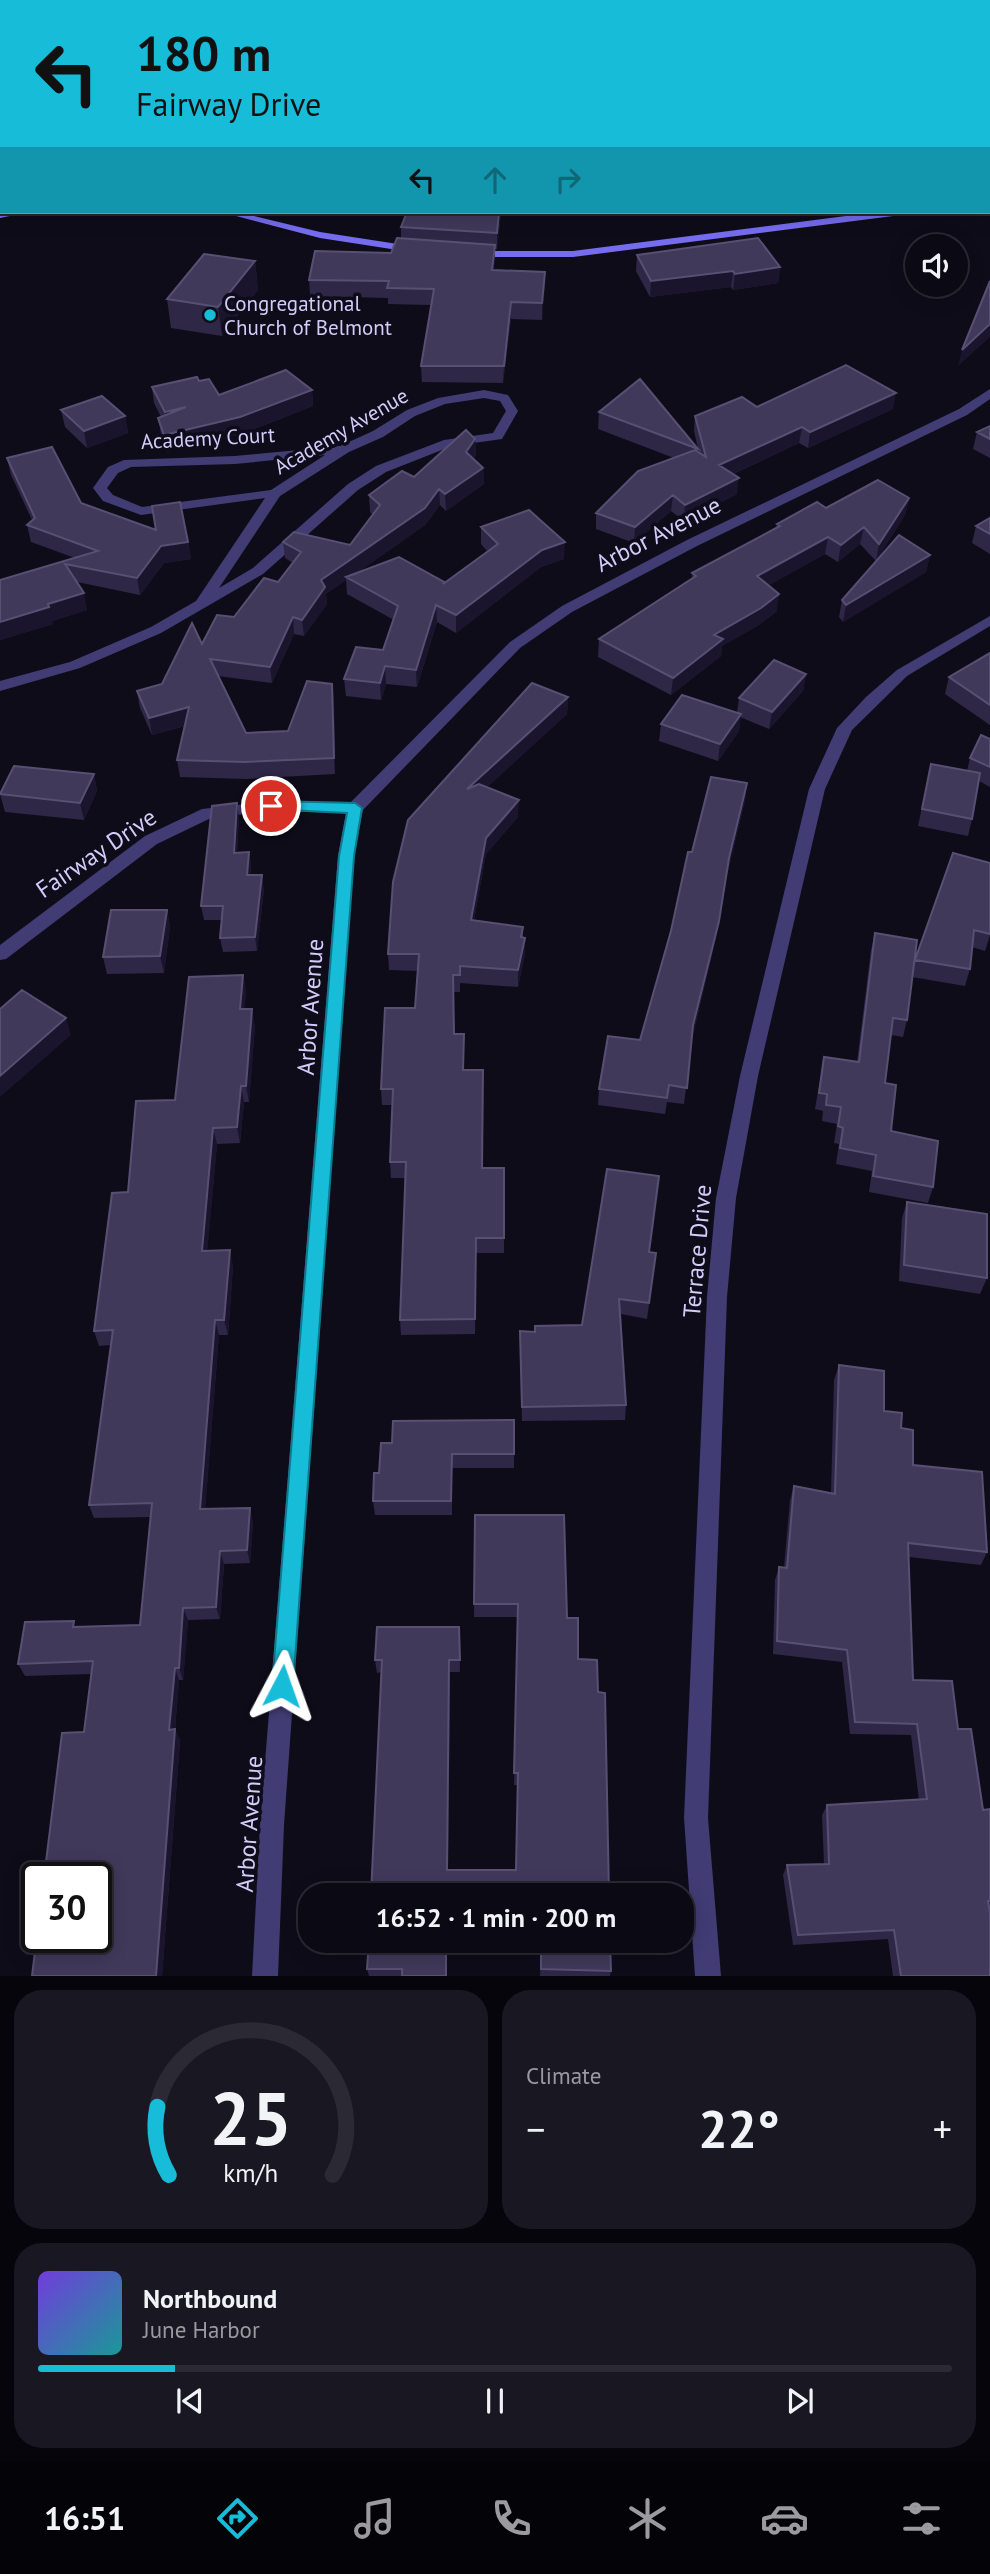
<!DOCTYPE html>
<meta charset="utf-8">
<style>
:root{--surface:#0b0914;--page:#191722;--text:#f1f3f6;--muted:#9a9aa0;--line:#2b2a34;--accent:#17bcd9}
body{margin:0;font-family:"PT Sans",sans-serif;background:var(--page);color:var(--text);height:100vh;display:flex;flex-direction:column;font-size:26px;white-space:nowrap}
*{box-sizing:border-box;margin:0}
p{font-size:23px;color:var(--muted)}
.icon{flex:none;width:38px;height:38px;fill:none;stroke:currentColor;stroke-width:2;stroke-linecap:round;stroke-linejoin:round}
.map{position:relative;height:1976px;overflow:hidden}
.details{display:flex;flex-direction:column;gap:14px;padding:14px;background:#06050b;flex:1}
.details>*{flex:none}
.top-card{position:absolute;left:0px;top:0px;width:990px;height:214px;box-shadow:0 4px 18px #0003,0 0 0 2px var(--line);background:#17bcd9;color:#111;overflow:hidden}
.controls{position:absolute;left:905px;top:234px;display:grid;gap:14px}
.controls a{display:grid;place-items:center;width:63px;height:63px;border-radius:50%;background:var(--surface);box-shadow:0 4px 18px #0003,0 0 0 2px var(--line);font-size:35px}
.speed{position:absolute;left:21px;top:1862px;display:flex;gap:14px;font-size:35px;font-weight:700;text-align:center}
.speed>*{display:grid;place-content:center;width:91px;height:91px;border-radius:50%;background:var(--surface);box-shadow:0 4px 18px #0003,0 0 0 2px var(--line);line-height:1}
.speed .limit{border:4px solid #111;border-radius:10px;background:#fff;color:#111}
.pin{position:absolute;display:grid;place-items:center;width:60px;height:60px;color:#fff;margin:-30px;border:4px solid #fff;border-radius:50%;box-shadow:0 2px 7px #0007}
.me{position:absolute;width:77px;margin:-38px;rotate:4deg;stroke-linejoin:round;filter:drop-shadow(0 0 5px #0008)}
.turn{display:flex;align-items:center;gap:24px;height:147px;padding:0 21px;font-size:32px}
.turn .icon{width:91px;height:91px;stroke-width:2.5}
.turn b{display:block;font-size:49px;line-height:60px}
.lanes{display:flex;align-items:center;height:66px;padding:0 21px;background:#0003;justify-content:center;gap:35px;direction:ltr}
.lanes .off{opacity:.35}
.big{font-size:52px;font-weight:700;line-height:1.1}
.details .card{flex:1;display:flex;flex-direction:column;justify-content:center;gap:10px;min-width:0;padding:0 24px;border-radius:28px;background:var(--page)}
.details .dial{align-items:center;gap:0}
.dial svg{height:182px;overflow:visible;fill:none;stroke:var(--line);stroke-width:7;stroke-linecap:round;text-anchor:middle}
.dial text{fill:var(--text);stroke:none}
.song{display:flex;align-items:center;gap:21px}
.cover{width:84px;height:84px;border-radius:10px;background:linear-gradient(135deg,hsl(260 70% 55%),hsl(180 70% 35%))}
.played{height:7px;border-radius:4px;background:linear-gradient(90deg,var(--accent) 15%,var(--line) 15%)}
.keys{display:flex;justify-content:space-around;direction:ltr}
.heat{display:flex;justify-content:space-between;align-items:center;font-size:38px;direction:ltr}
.details .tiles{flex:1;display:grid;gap:14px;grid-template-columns:1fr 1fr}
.card:last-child{grid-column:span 2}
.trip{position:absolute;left:298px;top:1883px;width:396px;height:70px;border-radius:28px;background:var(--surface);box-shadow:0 4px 18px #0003,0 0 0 2px var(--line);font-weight:700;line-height:70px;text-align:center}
.dock{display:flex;height:112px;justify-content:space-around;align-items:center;background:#040408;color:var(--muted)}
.dock .icon{width:49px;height:49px}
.dock .selected{color:var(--accent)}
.dock b{font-size:32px;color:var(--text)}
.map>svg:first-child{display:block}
</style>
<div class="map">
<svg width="990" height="1976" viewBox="0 0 990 1976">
<rect width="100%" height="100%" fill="#0f0c1a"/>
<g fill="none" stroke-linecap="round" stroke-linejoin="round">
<path fill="#413c74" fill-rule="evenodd" d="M130,0H140L130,2Z
M990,389V399L967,415L697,546L572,612L520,648L363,810L354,856L336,1102L284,1825L278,1976H252L260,1825L318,1102L338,856L346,813L271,811L211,818L157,844L6,959L0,960V945L145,836L202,809L271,801L351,802L510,642L562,606L687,540L959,409Z
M484,390L508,395L518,411L502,439L452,446L386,472L358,490L263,574L161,633L80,668L0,691V681L70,662L151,627L196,601L265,498L141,515L103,501L93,488L108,467L124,460L235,456L340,446L373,431L407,410L438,398ZM484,398L500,401L506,411L493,433L444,440L376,466L348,484L253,568L219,588L280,496L349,452L383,437L415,416L445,404ZM325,455L271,490L142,507L113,495L107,488L118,473L131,467L235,464Z
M990,616V626L907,676L852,730L825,789L758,1076L736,1198L727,1297L708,1818L721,1976H695L684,1818L707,1297L716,1198L740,1076L809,789L837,728L866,697L897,670Z"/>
<path fill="#766cef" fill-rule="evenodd" d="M989,195H990V201H989Z
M0,212H29L0,218Z
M221,212H238L320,232L417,247L423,250L417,253L320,238Z
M877,212H906L901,215L573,257H473L467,254L473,251H573Z"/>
</g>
<path fill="#2e2746" d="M824,0H990L989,2H830Z
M501,212L497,249H495L494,270L545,272L542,320L511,319L503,383L422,382L421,366L431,305L388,304V298L310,296L309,280L391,253L401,239V227Z
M637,255L780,267L778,283L733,290L731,287L650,297L636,271Z
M255,261L258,290L222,336L171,328L167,299Z
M199,381L219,395L312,390L313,406L242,434L166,452L161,434L158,418L161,417L154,403L152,387Z
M757,407L893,409L808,448L799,443L733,474L737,494L684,521L671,511L634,543L596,529V513L674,458L598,429L599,412L698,449V451L699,453L694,431L695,416Z
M61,410L125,416L128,433L87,448L65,427Z
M990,426V458L973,449L977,432Z
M475,439L476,455L473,459L483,468L484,484L446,511L440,505L425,525L358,572L444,583L487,551L481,544V527L564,559L541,567L456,633L437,622L417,687L386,684L381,700L346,696L344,679L383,650L394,620L347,594L346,580L326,594L327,604L304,636L294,634L272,683L218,676L246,733L288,731L332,684L334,701L335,774L246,779L180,777L177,760L185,726L152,735L140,708L137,691L162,684L202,644L278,582L293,563L285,558L283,542L350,545L373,515L370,512L369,495L414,477Z
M7,458L81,503L188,542L191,559L164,563L140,595L77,582L87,610L52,621L53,624L0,640V580L75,558L31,542L27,525L32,520L11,475Z
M909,498L905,515L876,561L860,544L838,562L825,554L769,585L777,611L759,625L722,646L721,656L671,695L598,657L599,639L692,578V573L776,528L777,524L826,508Z
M990,518V554L972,543L976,526Z
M930,555L926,572L843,622L839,617L842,600Z
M990,653V725L945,694L949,677Z
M806,674L803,691L769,729L740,717L739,731L718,761L659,741L661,724L737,713L739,698Z
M568,697L567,714L487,787L518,817L486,854L474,920L523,927V937L525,938V954L518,987L460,983V992H453L454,1034L464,1070L482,1168H504V1253H476L475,1334L401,1335L400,1320L405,1178H391L390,1162L393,1105H382L381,1089L415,1008L418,971L389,970L388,954L393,882Z
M990,739V787L979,781L972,819L968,836L918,826L931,764L967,771L970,758Z
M94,774L97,791L84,820L5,812L0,794Z
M747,783L745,800L727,875L716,937L692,1039L684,1104L667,1102L665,1114L598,1105L599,1089L640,1040L692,852Z
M239,817L237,853L249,852L251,866L250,875L264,889L257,951L223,952L220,938L222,920H204L201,906Z
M990,863V935L985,951L972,947L970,969L965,986L912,977L907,1020L903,1037L891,1035L885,1083L891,1131L933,1187L928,1203L869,1192L872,1171L836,1164L839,1144L834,1143L837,1124L822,1121L823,1111L815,1109L824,1057L857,1062L871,950L875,933L914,966L915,960Z
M167,910L170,927L164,973L107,974L103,957Z
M243,975L246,992L244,1009L255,1025L249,1102H244L240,1143L217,1144L207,1251L233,1266L228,1335H219L205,1509L253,1521L250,1563L224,1564L220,1619L188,1620L183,1680H179L175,1729L180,1741L162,1976H32L84,1732L91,1674L25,1676L18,1664L77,1627L140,1625L151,1517L94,1518L89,1505L111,1345L99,1346L94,1331L128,1192L175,1100Z
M907,1202L987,1278L980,1294L899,1281L902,1218Z
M650,1252L656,1253L647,1319L621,1314L626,1405L625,1420L522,1421L520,1331L535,1332L582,1325Z
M839,1365L901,1428L913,1465L987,1552L981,1565L909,1557L913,1680L958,1729L983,1810L990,1809V1908L989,1909L990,1976H893L888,1939L793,1945L783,1875L787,1865L824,1864L822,1815L827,1805L919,1800L911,1735L850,1734L842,1662L773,1654L775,1580L779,1567L784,1568L790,1500L794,1486L831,1493L834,1380Z
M381,1443L514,1454V1468H452V1515H375L373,1501L379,1473Z
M475,1515L567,1618L578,1659L598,1692L609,1895H371L381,1672L377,1673L375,1660L459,1627L460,1672H450L448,1870H516L518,1785H514L518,1617H474Z
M447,1941V1976H369L367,1969Z
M541,1941H610L611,1971L610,1976H540Z"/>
<path fill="#1a152d" d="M774,0H787L785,2H773Z
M0,179H2V194L0,195Z
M499,212H501L497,249V233Z
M495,245V261L492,286V270Z
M255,261L258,290L222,336L218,307Z
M780,267L778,283L733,290L735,274Z
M733,271L731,287L650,297L651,281Z
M545,272V288L542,320V303Z
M511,302V319L503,383L504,366Z
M990,324V337L958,366L962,350Z
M312,390L313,406L242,434L166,452L164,435Z
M896,393L893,409L808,448L810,432Z
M186,407L168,429L165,412Z
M125,416L128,433L87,448L84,431Z
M802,427L799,443L717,481L719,465Z
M475,439L476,455L466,468V452Z
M483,468L484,484L446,511L445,494Z
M739,478L737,494L684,521L685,505Z
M439,489L440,505L425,525L349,578L346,577V580L326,594L327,604L304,636L302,620L321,580Z
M673,495L671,511L634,543L635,527Z
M909,498L905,515L876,561L879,544Z
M864,527L860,544L838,562L841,545Z
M828,537L825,554L755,593L757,576Z
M188,542L191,559L164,563L140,595L137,578L161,546Z
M565,542L564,559L541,567L456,633V615L542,550Z
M930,555L926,572L843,622L846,605Z
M84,593L87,610L52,621L53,624L0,640V622L48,604Z
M779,594L777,611L759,625L722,646L721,656L671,695L673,678L714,635Z
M436,605L437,622L417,687L416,670Z
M293,617L294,634L272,683L270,667Z
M385,666L386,684L381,700L380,683Z
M806,674L803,691L769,729L772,712Z
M332,684L334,701L335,774L334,758Z
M568,697L567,714L467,806V789Z
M189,707L192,724L152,735L149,718Z
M741,714L739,731L718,761L720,744Z
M94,774L97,791L84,820L80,803Z
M747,783L745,800L727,875L716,937L691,1042L693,1025L729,858Z
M519,800L518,817L486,854L471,936V920L486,838Z
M237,803L239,817L236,867L234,853Z
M249,852L251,866L249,889L247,875Z
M262,875L264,889L257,951L255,937Z
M167,910L170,927L164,973L160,956Z
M525,938V954L518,987V970Z
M243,975L246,992L243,1026L240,1009Z
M252,1009L255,1025L249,1102L246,1086Z
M66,1018L71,1035L0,1097V1076Z
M241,1086L244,1102L240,1143L237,1127Z
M213,1128L217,1144L206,1266L202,1251Z
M230,1250L233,1266L228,1335L224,1320Z
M215,1320L219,1335L204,1523L200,1509Z
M250,1508L253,1521L250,1563L247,1550Z
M220,1551L224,1564L220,1619L216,1607Z
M183,1608L188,1620L183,1680L179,1668Z
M449,1660L450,1672L448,1881L447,1870Z
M175,1668L179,1680L174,1741L169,1730Z
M175,1729L180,1741L162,1976H156Z"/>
<path fill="#40395a" stroke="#575073" stroke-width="2" d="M0,0H82V2H2V179H0Z
M164,0H774L773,2H164Z
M871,0H990V15L989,16V2H877Z
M407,212H499L497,233L401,227Z
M397,238L495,245L492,270L545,272L542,303L511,302L504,366H421L434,289L387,288L389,281L309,280L315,251L391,253Z
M758,238L780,267L735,274L733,271L651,281L637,255Z
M204,254L255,261L218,307L167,299Z
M990,281V324L962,350Z
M846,365L896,393L810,432L802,427L719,465L739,478L685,505L673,495L635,527L596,513L638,471L695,450L706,457L695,416L742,397L757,407Z
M286,370L312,390L240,417L164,435L158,418L186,407L165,412L152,387L197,377L199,381L209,379L219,395Z
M640,379L698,449L599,412Z
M102,396L125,416L84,431L61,410Z
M990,426V439L977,432Z
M466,430L475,439L466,452L483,468L445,494L439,489L425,508L321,580L325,587L302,620L293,617L270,667L210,659L246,733L288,731L307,681L332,684L334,758L244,762L177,760L189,707L149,718L137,691L162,684L192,623L202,644L217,615L234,617L264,578L278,582L301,552L283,542L294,532L350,545L380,505L369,495L402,471L414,477Z
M52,447L81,503L156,530L152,506L180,502L188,542L161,546L137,578L65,564L84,593L48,604L49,607L0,622V580L98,551L27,525L35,518L7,458Z
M878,480L909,498L879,544L864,527L841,545L828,537L757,576L779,594L761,608L714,635L723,639L673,678L599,639L696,576L692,573L780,526L777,524L817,502L826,508Z
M529,510L565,542L542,550L456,615L436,605L416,670L385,666L380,683L344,679L356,647L383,650L398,606L346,577L399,557L444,582L443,584L498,544L481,527Z
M990,518V534L976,526Z
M899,535L930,555L846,605L842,600Z
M990,653V705L949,677Z
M774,660L806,674L772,712L739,698Z
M532,683L568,697L467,789L479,784L519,800L486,838L471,920L523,927L521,937L525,938L518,970L460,966V975H453L454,1034H464L463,1070H483L482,1168H504V1238H476L475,1319L400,1320L406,1162H390L393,1089H381L385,1008H415L419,954H388L393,882L408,820Z
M682,695L741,714L720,744L661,724Z
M981,735L990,739V767L970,758Z
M931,764L980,773L972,819L922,809Z
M14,766L94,774L80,803L0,794Z
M711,777L747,783L729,858L719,921L693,1025L687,1088L669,1085L667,1098L599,1089L608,1036L640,1040L671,931L688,852H692Z
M237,803L234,853L249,852L247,875H262L255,937L220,938L223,906H201L212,806Z
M953,853L990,863V934L974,930L970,969L915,960Z
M111,910H167L160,956L103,957Z
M875,933L917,940L907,1020L893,1018L885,1083L896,1085L891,1131L938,1141L933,1187L873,1176L876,1155L840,1148L843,1128L838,1126L841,1107L826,1105L827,1094L819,1093L824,1057L859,1062Z
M243,975L240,1009H252L246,1086H241L237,1127L213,1128L202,1251L230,1250L224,1320H215L200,1509L250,1508L247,1550L220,1551L216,1607L183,1608L179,1668H175L169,1730L175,1729L156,1976H32L37,1935V1937H96V1878H44L62,1733L84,1732L93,1661L18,1664L25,1622L74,1621L73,1627L140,1625L152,1503L89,1505L113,1330L94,1331L112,1193L128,1192L136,1101L175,1100L189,977Z
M22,990L66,1018L0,1076V1009Z
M607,1169L659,1176L649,1252L656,1253L649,1303L619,1299L626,1405L522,1407L520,1331L535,1332V1326L582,1325Z
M907,1202L987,1214V1278L904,1265Z
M839,1365L884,1371V1411L902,1413L901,1428L913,1430V1465L982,1472L987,1552L908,1543L913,1680L952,1681L958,1729H971L983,1810L990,1809V1901H988L990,1914V1976H901L894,1930L798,1935L787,1865L829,1864L827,1805L927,1799L917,1724L855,1722L847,1650L777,1641L779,1567L787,1568L794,1486L835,1494Z
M514,1420V1454H452L451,1501H373L374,1473H379L381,1443H392L393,1421Z
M475,1515H564L567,1618H578V1659L597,1660L598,1692L605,1693L609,1895H371L382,1660H375L377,1627H459L460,1660H449L447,1870H516L518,1773H514L518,1604H474Z
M369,1941H446V1976H402V1969H367Z
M541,1941H610L611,1971L541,1969Z"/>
<path fill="#17bcd9" stroke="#0f7a8d" stroke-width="2" d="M271,801L355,803L362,808L354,856L293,1686L290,1694L282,1697L275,1694L272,1686L339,856L347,813L266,809L263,806L266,802Z"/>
<circle fill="#17bcd9" stroke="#0f0c1a" stroke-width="2.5" cx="210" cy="315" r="7"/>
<g text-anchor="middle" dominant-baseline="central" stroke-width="7" stroke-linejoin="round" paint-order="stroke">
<g font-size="21" fill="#d3cbf9" stroke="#0f0c1a" text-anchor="start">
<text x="224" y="303">Congregational<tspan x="224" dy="24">Church of Belmont</tspan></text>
</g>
<g font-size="21" fill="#d3cbf9" stroke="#0f0c1a">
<text transform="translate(341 431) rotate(-30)">Academy Avenue</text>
<text transform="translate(208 438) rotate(-3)">Academy Court</text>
</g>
<g font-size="24" fill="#d3cbf9" stroke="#0f0c1a">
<text transform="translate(658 534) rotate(-27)">Arbor Avenue</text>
<text transform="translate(96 853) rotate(-34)">Fairway Drive</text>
<text transform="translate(310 1007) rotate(-86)">Arbor Avenue</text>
<text transform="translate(697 1251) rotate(-85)">Terrace Drive</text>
<text transform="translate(249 1824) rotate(-86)">Arbor Avenue</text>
</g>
</g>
</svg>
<div class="controls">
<a><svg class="icon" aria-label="sound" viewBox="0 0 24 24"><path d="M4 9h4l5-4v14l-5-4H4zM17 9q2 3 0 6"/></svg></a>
</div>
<div class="speed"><div class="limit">30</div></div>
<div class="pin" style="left:271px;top:806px;background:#d93025"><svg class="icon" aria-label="arrive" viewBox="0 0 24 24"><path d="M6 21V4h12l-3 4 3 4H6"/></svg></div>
<svg class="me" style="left:282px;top:1686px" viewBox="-20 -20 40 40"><path d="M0-17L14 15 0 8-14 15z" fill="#17bcd9" stroke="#fff" stroke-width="4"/></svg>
<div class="trip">16:52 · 1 min · 200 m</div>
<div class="top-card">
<div class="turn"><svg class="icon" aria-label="left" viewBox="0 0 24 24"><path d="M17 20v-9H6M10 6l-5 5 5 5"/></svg><div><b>180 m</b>Fairway Drive</div></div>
<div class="lanes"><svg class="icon" aria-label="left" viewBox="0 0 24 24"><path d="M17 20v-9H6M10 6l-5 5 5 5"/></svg><svg class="icon off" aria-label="ahead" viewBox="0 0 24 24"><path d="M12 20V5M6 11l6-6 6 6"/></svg><svg class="icon off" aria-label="right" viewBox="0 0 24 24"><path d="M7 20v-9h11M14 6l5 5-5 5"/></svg></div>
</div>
</div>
<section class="details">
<div class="tiles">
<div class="card dial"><svg viewBox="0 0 100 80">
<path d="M14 69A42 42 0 1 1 86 69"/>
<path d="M14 69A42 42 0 0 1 9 39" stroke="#17bcd9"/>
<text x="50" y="56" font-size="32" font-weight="700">25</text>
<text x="50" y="72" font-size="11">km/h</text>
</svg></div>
<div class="card"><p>Climate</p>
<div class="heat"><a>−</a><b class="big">22°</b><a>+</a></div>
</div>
<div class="card">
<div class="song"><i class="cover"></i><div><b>Northbound</b><p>June Harbor</p></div></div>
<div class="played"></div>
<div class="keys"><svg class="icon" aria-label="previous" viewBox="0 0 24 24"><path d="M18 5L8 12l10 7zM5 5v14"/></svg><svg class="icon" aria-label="pause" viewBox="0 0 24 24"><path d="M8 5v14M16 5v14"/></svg><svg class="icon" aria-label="next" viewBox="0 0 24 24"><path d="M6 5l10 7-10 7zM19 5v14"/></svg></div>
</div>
</div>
</section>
<nav class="dock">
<b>16:51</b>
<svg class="icon selected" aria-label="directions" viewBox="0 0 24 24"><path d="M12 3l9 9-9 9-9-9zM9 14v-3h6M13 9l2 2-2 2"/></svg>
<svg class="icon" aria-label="music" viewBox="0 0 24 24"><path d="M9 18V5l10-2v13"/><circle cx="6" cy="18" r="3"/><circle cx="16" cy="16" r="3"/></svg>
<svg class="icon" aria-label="phone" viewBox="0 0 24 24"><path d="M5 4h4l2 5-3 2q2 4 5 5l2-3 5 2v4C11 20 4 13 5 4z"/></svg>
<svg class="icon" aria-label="climate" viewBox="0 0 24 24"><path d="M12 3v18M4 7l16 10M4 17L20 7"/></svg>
<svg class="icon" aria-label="car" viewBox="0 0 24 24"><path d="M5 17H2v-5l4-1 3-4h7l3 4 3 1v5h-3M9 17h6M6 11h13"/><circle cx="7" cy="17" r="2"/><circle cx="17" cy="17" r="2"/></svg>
<svg class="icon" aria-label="filters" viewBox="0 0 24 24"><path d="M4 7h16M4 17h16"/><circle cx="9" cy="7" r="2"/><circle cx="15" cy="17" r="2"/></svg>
</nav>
